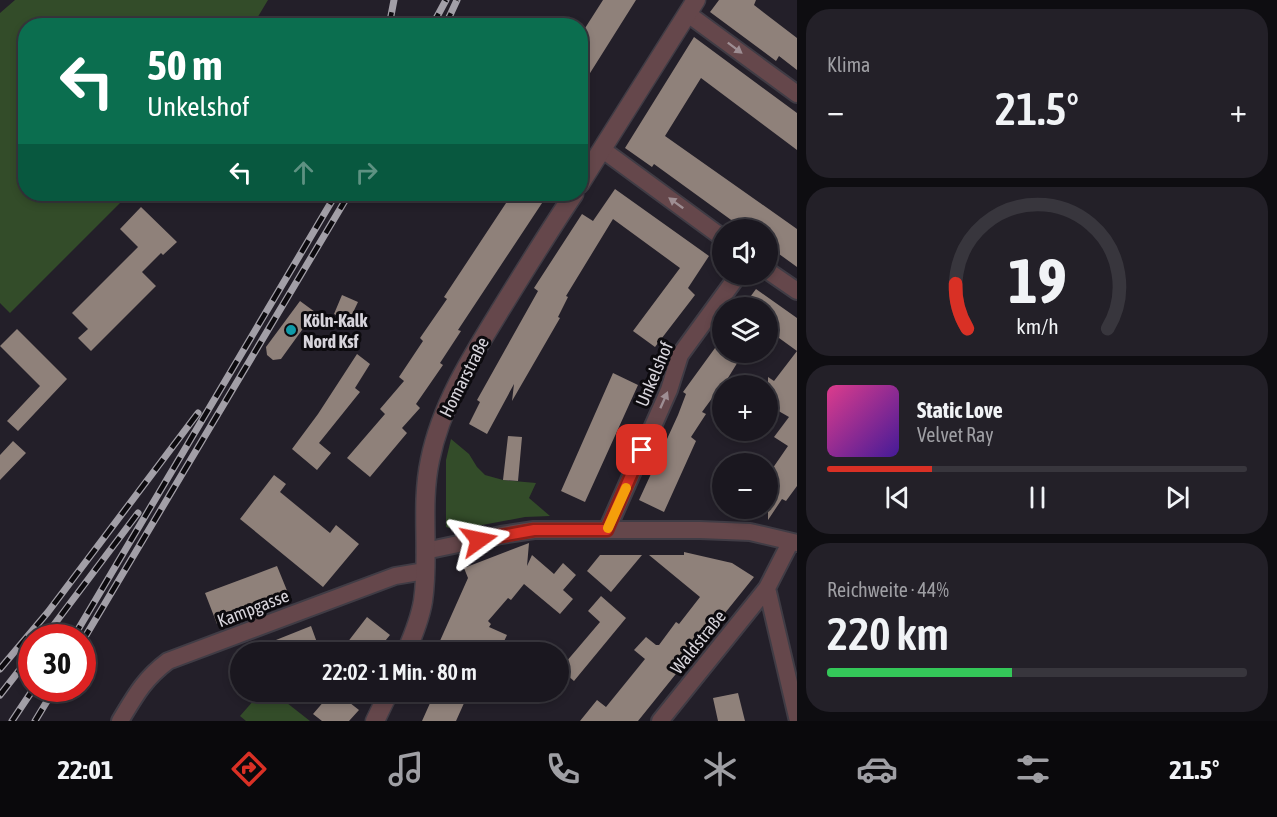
<!DOCTYPE html>
<html lang="de">
<meta charset="utf-8">
<style>
:root{--surface:#1a171f;--page:#232028;--text:#f1f3f6;--muted:#9f9fa4;--line:#38363d;--accent:#d93025}
body{margin:0;font-family:"Asap Condensed",sans-serif;background:var(--page);color:var(--text);height:100vh;display:flex;flex-direction:column;font-size:22px;white-space:nowrap}
*{box-sizing:border-box;margin:0}
p{font-size:20px;color:var(--muted)}
.icon{flex:none;width:33px;height:33px;fill:none;stroke:currentColor;stroke-width:2;stroke-linecap:round;stroke-linejoin:round}
.map{position:relative;flex:1;overflow:hidden}
.drawer{display:flex;flex-direction:column;gap:9px;padding:9px;background:#0e0d11;width:480px}
.drawer>*{flex:none}
.hud{position:absolute;left:18px;top:18px;width:570px;height:183px;border-radius:24px;box-shadow:0 3px 9px #0003,0 0 0 2px var(--line);background:#0b6e4f;color:#fff;overflow:hidden}
.controls{position:absolute;left:712px;top:219px;display:grid;gap:12px}
.controls a{display:grid;place-items:center;width:66px;height:66px;border-radius:50%;background:var(--surface);box-shadow:0 3px 9px #0003,0 0 0 2px var(--line);font-size:30px}
.speed{position:absolute;left:18px;top:624px;display:flex;gap:12px;font-size:30px;font-weight:700;text-align:center}
.speed>*{display:grid;place-content:center;width:78px;height:78px;border-radius:50%;background:var(--surface);box-shadow:0 3px 9px #0003,0 0 0 2px var(--line);line-height:1}
.speed .limit{border:9px solid #d22;background:#fff;color:#111}
.pin{position:absolute;display:grid;place-items:center;width:51px;height:51px;color:#fff;margin:-26px;border-radius:12px;box-shadow:0 3px 9px #0006}
.me{position:absolute;width:66px;margin:-33px;rotate:78deg;stroke-linejoin:round;filter:drop-shadow(0 0 4px #0008)}
.turn{display:flex;align-items:center;gap:21px;height:126px;padding:0 30px;font-size:27px}
.turn .icon{width:78px;height:78px;stroke-width:2.5}
.turn b{display:block;font-size:42px;line-height:51px}
.lanes{display:flex;align-items:center;height:57px;padding:0 30px;background:#0003;justify-content:center;gap:30px;direction:ltr}
.lanes .off{opacity:.35}
.big{font-size:45px;font-weight:600;line-height:1.1}
.drawer .tile{flex:1;display:flex;flex-direction:column;justify-content:center;gap:9px;min-width:0;padding:0 21px;border-radius:24px;background:var(--page)}
.drawer .dial{align-items:center;gap:0}
.dial svg{height:156px;overflow:visible;fill:none;stroke:var(--line);stroke-width:7;stroke-linecap:round;text-anchor:middle}
.dial text{fill:var(--text);stroke:none}
.song{display:flex;align-items:center;gap:18px}
.cover{width:72px;height:72px;border-radius:9px;background:linear-gradient(135deg,hsl(330 70% 55%),hsl(260 70% 35%))}
.played{height:6px;border-radius:3px;background:linear-gradient(90deg,var(--accent) 25%,var(--line) 25%)}
.keys{display:flex;justify-content:space-around;direction:ltr}
.heat{display:flex;justify-content:space-between;align-items:center;font-size:33px;direction:ltr}
.charge{height:9px;border-radius:4px;background:linear-gradient(90deg,#34c759 44%,var(--line) 0)}
.trip{position:absolute;left:230px;top:642px;width:339px;height:60px;border-radius:30px;background:var(--surface);box-shadow:0 3px 9px #0003,0 0 0 2px var(--line);font-weight:600;line-height:60px;text-align:center}
.dock{display:flex;height:96px;justify-content:space-around;align-items:center;background:#0a090c;color:var(--muted)}
.dock .icon{width:42px;height:42px}
.dock .active{color:var(--accent)}
.dock b{font-size:27px;color:var(--text)}
main{display:flex;flex:1;min-height:0}
.map>svg:first-child{display:block}
</style>
<main>
<div class="map">
<svg width="797" height="721" viewBox="0 0 797 721">
<rect width="100%" height="100%" fill="#231f29"/>
<path fill="#334c29" d="M15,0H268L253,25L26,26V194H129L10,313L0,303V13Z
M451,439L469,454L477,467L485,475L503,480L536,483L529,498L550,516L525,517L456,530L446,527V460Z
M261,692H273L310,721H246L240,716Z"/>
<path fill="#8f817a" d="M603,0H636L580,89V36Z
M719,0H756L754,5L797,38V70L779,56L776,61L710,12Z
M694,37L797,113V150L701,78L665,136L797,229V267L768,246V230H745L654,164L652,167L625,148Z
M615,189L709,256L688,288L695,295L655,347L633,331L680,268L613,219L566,296L568,297L558,317L560,318L512,401L514,384L487,434L469,424L480,402L477,400L538,291L534,288L582,214L593,221Z
M512,194H548L458,330L461,331L440,363L443,365L416,404L420,408L402,428L407,433L370,477L347,458L385,414L380,409L404,381L399,377L423,341L420,338L447,299L444,297Z
M141,207L177,242L163,255L161,253L142,272L156,286L91,351L78,338L88,329L72,313L138,247L120,229Z
M756,289L797,318V486L786,501L782,499L768,520V475L788,446L774,437L789,417L768,405V377L774,381L797,351L768,330V308H742Z
M342,295L358,302L349,321L334,314Z
M300,301L315,312L281,359L273,360L267,355L266,347Z
M17,329L67,379L18,431L7,421L40,386L0,346Z
M723,337V352H744L723,386H721L702,412L706,414L691,437L696,441L664,512L639,500L678,415L686,394L683,392Z
M357,354L370,364L355,388L360,392L319,443L331,453L317,470L292,449L318,414Z
M613,373L638,385L585,502L561,491Z
M508,436L522,437L518,481L503,480Z
M13,441L26,453L0,480V455Z
M274,475L286,484L280,492L330,533L336,525L359,544L323,587L240,519Z
M529,543L527,566L532,555L554,574L563,563L576,575L563,590L573,599L560,614L524,584L511,600L508,598L488,621L491,624L489,627L507,635L499,652H435L468,578L464,568Z
M684,552L732,563L754,577L638,721H580L597,700L606,707L645,659L634,650L646,637L656,645H659L676,622L679,624L700,597L649,555H684Z
M600,555H642L611,592L587,571Z
M277,566L288,593L281,596L282,599L217,624L205,593Z
M601,596L626,618L574,681L560,669L600,622L588,611Z
M367,617L390,635L376,652H340Z
M311,626L319,648L308,652H246Z
M332,692H336L359,710L349,721H322L313,714Z
M435,692H469L456,721H422Z
M738,693L745,721H718L713,698Z"/>
<g fill="none" stroke-linecap="round" stroke-linejoin="round">
<defs>
<path id="minor" d="M688,14L797,94
M603,150L723,238
M768,271L797,291
M607,530L669,390L680,355L739,274
M425,551L501,535L534,530H700L750,532L797,543
M767,588L797,717
M120,721C135,696 144,679 168,661L395,576L425,571
M660,721L767,588L790,543"/>
<path id="tertiary" d="M580,184L696,0
M406,652C413,636 420,619 423,601C430,554 420,507 430,460C441,405 472,356 501,309C525,270 549,231 574,194
M375,721L389,692"/>
</defs>
<use href="#minor" stroke="#403c45" stroke-width="20"/>
<use href="#tertiary" stroke="#403c45" stroke-width="21"/>
<use href="#minor" stroke="#65474b" stroke-width="16"/>
<use href="#tertiary" stroke="#65474b" stroke-width="18"/>
<defs>
<path id="rail" d="M389,26L394,0
M432,26L446,0
M445,26L457,0
M44,638L138,513
M73,638L336,194
M82,642L349,194
M0,669L48,612L198,413
M0,695L32,654
M12,721L34,688
M35,721L55,688"/>
</defs>
<use href="#rail" stroke="#a29fa7" stroke-width="7"/>
<use href="#rail" stroke="#0c0a0e" stroke-width="4.5" stroke-dasharray="14" stroke-linecap="butt"/>
</g>
<defs><path id="oneway-solid" d="M-6-.8H1V-3.2L6.5 0L1 3.2V.8H-6Z" transform="scale(1.5)"/></defs>
<g fill="#9e8e93">
<use href="#oneway-solid" transform="translate(735 48) rotate(37)"/>
<use href="#oneway-solid" transform="translate(676 203) rotate(-144)"/>
<use href="#oneway-solid" transform="translate(664 400) rotate(-66)"/>
</g>
<g fill="none" stroke-linecap="round" stroke-linejoin="round">
<defs>
<path id="route" d="M479,540L534,530H607L642,450"/>
</defs>
<use href="#route" stroke="#8d1f18" stroke-width="15"/>
<use href="#route" stroke="#d93025" stroke-width="10"/>
<path stroke="#f59e0b" stroke-width="10" d="M608,528L626,488"/>
</g>
<circle fill="#0f9aa8" stroke="#0c0a0e" stroke-width="2" cx="291" cy="330" r="6"/>
<g text-anchor="middle" dominant-baseline="central" stroke-width="6" stroke-linejoin="round" paint-order="stroke">
<g font-size="18" font-weight="bold" fill="#d7d4db" stroke="#0c0a0e" text-anchor="start">
<text x="303" y="320">Köln-Kalk<tspan x="303" dy="21">Nord Ksf</tspan></text>
</g>
<g font-size="18" fill="#d7d4db" stroke="#0c0a0e">
<text transform="translate(654 374) rotate(-67)">Unkelshof</text>
<text transform="translate(464 377) rotate(-63)">Homarstraße</text>
<text transform="translate(253 608) rotate(-21)">Kampgasse</text>
<text transform="translate(698 642) rotate(-51)">Waldstraße</text>
</g>
</g>
</svg>
<div class="controls">
<a><svg class="icon" aria-label="sound" viewBox="0 0 24 24"><path d="M4 9h4l5-4v14l-5-4H4zM17 9q2 3 0 6"/></svg></a>
<a><svg class="icon" aria-label="layers" viewBox="0 0 24 24"><path d="M12 4l9 5-9 5-9-5zM3 14l9 5 9-5"/></svg></a>
<a>+</a>
<a>−</a>
</div>
<div class="speed"><div class="limit">30</div></div>
<div class="pin" style="left:642px;top:450px;background:#d93025"><svg class="icon" aria-label="arrive" viewBox="0 0 24 24"><path d="M6 21V4h12l-3 4 3 4H6"/></svg></div>
<svg class="me" style="left:479px;top:540px" viewBox="-20 -20 40 40"><path d="M0-17L14 15 0 8-14 15z" fill="#d93025" stroke="#fff" stroke-width="4"/></svg>
<div class="trip">22:02 · 1 Min. · 80 m</div>
<div class="hud">
<div class="turn"><svg class="icon" aria-label="left" viewBox="0 0 24 24"><path d="M17 20v-9H6M10 6l-5 5 5 5"/></svg><div><b>50 m</b>Unkelshof</div></div>
<div class="lanes"><svg class="icon" aria-label="left" viewBox="0 0 24 24"><path d="M17 20v-9H6M10 6l-5 5 5 5"/></svg><svg class="icon off" aria-label="ahead" viewBox="0 0 24 24"><path d="M12 20V5M6 11l6-6 6 6"/></svg><svg class="icon off" aria-label="right" viewBox="0 0 24 24"><path d="M7 20v-9h11M14 6l5 5-5 5"/></svg></div>
</div>
</div>
<section class="drawer">
<div class="tile"><p>Klima</p>
<div class="heat"><a>−</a><b class="big">21.5°</b><a>+</a></div>
</div>
<div class="tile dial"><svg viewBox="0 0 100 80">
<path d="M14 69A42 42 0 1 1 86 69"/>
<path d="M14 69A42 42 0 0 1 8 46" stroke="#d93025"/>
<text x="50" y="56" font-size="32" font-weight="700">19</text>
<text x="50" y="72" font-size="11">km/h</text>
</svg></div>
<div class="tile">
<div class="song"><i class="cover"></i><div><b>Static Love</b><p>Velvet Ray</p></div></div>
<div class="played"></div>
<div class="keys"><svg class="icon" aria-label="previous" viewBox="0 0 24 24"><path d="M18 5L8 12l10 7zM5 5v14"/></svg><svg class="icon" aria-label="pause" viewBox="0 0 24 24"><path d="M8 5v14M16 5v14"/></svg><svg class="icon" aria-label="next" viewBox="0 0 24 24"><path d="M6 5l10 7-10 7zM19 5v14"/></svg></div>
</div>
<div class="tile"><p>Reichweite · 44%</p><b class="big">220 km</b><div class="charge"></div></div>
</section>
</main>
<nav class="dock">
<b>22:01</b>
<svg class="icon active" aria-label="directions" viewBox="0 0 24 24"><path d="M12 3l9 9-9 9-9-9zM9 14v-3h6M13 9l2 2-2 2"/></svg>
<svg class="icon" aria-label="music" viewBox="0 0 24 24"><path d="M9 18V5l10-2v13"/><circle cx="6" cy="18" r="3"/><circle cx="16" cy="16" r="3"/></svg>
<svg class="icon" aria-label="phone" viewBox="0 0 24 24"><path d="M5 4h4l2 5-3 2q2 4 5 5l2-3 5 2v4C11 20 4 13 5 4z"/></svg>
<svg class="icon" aria-label="climate" viewBox="0 0 24 24"><path d="M12 3v18M4 7l16 10M4 17L20 7"/></svg>
<svg class="icon" aria-label="car" viewBox="0 0 24 24"><path d="M5 17H2v-5l4-1 3-4h7l3 4 3 1v5h-3M9 17h6M6 11h13"/><circle cx="7" cy="17" r="2"/><circle cx="17" cy="17" r="2"/></svg>
<svg class="icon" aria-label="filters" viewBox="0 0 24 24"><path d="M4 7h16M4 17h16"/><circle cx="9" cy="7" r="2"/><circle cx="15" cy="17" r="2"/></svg>
<b>21.5°</b>
</nav>
